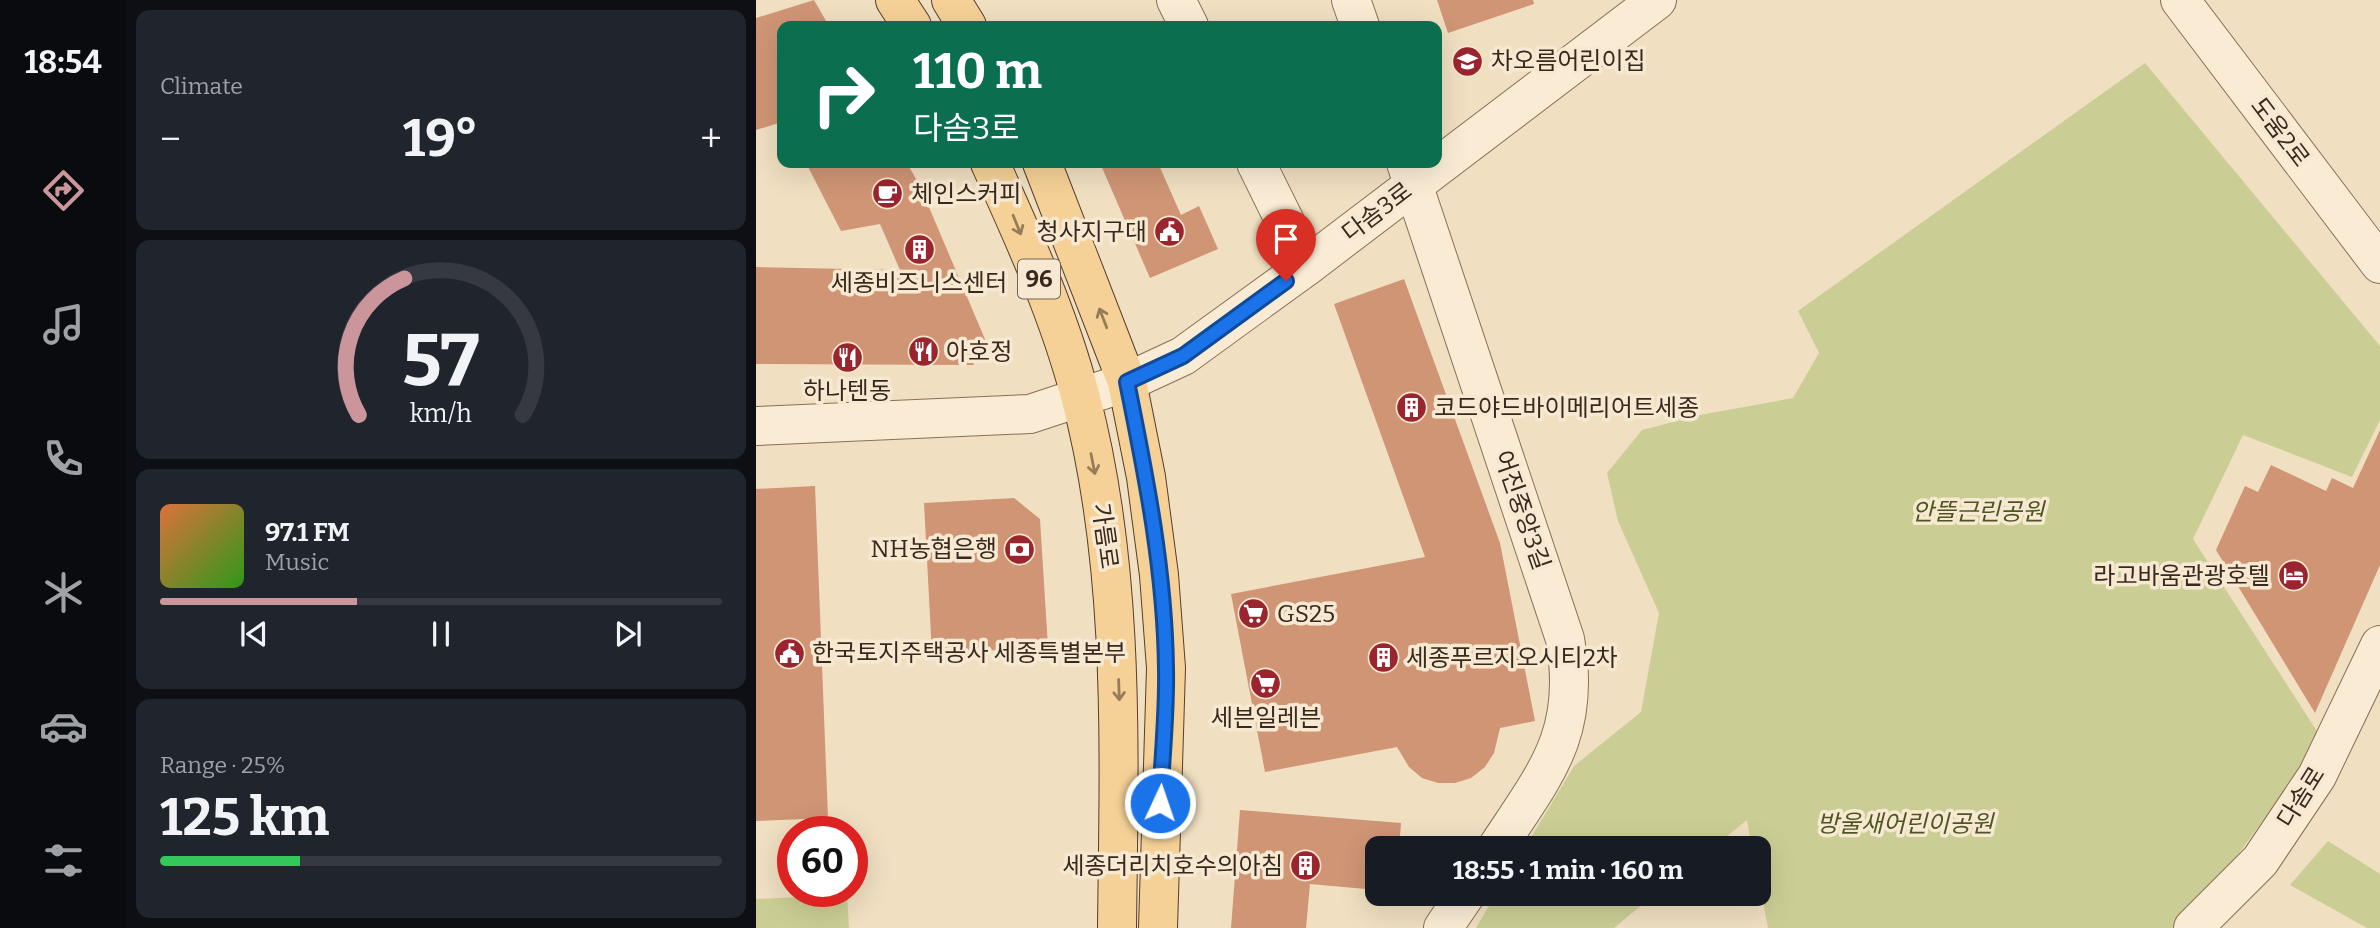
<!DOCTYPE html>
<meta charset="utf-8">
<style>
:root{--surface:#171b24;--page:#20242c;--text:#f1f3f6;--muted:#9ea1a6;--line:#363941;--accent:#ca969c}
body{margin:0;font-family:Bitter,"Noto Sans KR",serif;background:var(--page);color:var(--text);height:100vh;display:flex;flex-direction:column;font-size:26px;white-space:nowrap}
*{box-sizing:border-box;margin:0}
p{font-size:23px;color:var(--muted)}
.icon{flex:none;width:38px;height:38px;fill:none;stroke:currentColor;stroke-width:2;stroke-linecap:round;stroke-linejoin:round}
.map{position:relative;flex:1;overflow:hidden}
.drawer{display:flex;flex-direction:column;gap:10px;padding:10px;background:#0d0f14;width:630px}
.drawer>*{flex:none}
.hud{position:absolute;left:21px;top:21px;width:665px;height:147px;border-radius:14px;box-shadow:0 7px 28px #0002;background:#0b6e4f;color:#fff;overflow:hidden}
.speed{position:absolute;left:21px;top:816px;display:flex;gap:14px;font-size:35px;font-weight:700;text-align:center}
.speed>*{display:grid;place-content:center;width:91px;height:91px;border-radius:50%;background:var(--surface);box-shadow:0 7px 28px #0002;line-height:1}
.speed .limit{border:10px solid #d22;background:#fff;color:#111}
.pin{position:absolute;display:grid;place-items:center;width:60px;height:60px;color:#fff;margin:-72px -30px;border-radius:50% 50% 50% 0;rotate:-45deg;box-shadow:0 0 7px #0007}
.pin .icon{rotate:45deg}
.me{position:absolute;width:77px;margin:-38px;rotate:3deg;stroke-linejoin:round;filter:drop-shadow(0 0 5px #0008)}
.turn{display:flex;align-items:center;gap:24px;height:147px;padding:0 21px;font-size:32px}
.turn .icon{width:91px;height:91px;stroke-width:2.5}
.turn b{display:block;font-size:49px;line-height:60px}
.big{font-size:52px;font-weight:700;line-height:1.1}
.drawer .tile{flex:1;display:flex;flex-direction:column;justify-content:center;gap:10px;min-width:0;padding:0 24px;border-radius:14px;background:var(--page)}
.drawer .dial{align-items:center;gap:0}
.dial svg{height:182px;overflow:visible;fill:none;stroke:var(--line);stroke-width:7;stroke-linecap:round;text-anchor:middle}
.dial text{fill:var(--text);stroke:none}
.song{display:flex;align-items:center;gap:21px}
.cover{width:84px;height:84px;border-radius:10px;background:linear-gradient(135deg,hsl(20 70% 55%),hsl(110 70% 35%))}
.played{height:7px;border-radius:4px;background:linear-gradient(90deg,var(--accent) 35%,var(--line) 35%)}
.keys{display:flex;justify-content:space-around;direction:ltr}
.heat{display:flex;justify-content:space-between;align-items:center;font-size:38px;direction:ltr}
.charge{height:10px;border-radius:5px;background:linear-gradient(90deg,#34c759 25%,var(--line) 0)}
.trip{position:absolute;left:609px;top:836px;width:406px;height:70px;border-radius:14px;background:var(--surface);box-shadow:0 7px 28px #0002;font-weight:700;line-height:70px;text-align:center}
main{display:flex;flex:1;min-height:0}
.menu{display:flex;flex-direction:column;width:126px;justify-content:space-around;align-items:center;background:#090b0e;color:var(--muted)}
.menu .icon{width:49px;height:49px}
.menu .selected{color:var(--accent)}
.menu b{font-size:32px;color:var(--text)}
.map>svg:first-child{display:block}
</style>
<main>
<nav class="menu">
<b>18:54</b>
<svg class="icon selected" aria-label="directions" viewBox="0 0 24 24"><path d="M12 3l9 9-9 9-9-9zM9 14v-3h6M13 9l2 2-2 2"/></svg>
<svg class="icon" aria-label="music" viewBox="0 0 24 24"><path d="M9 18V5l10-2v13"/><circle cx="6" cy="18" r="3"/><circle cx="16" cy="16" r="3"/></svg>
<svg class="icon" aria-label="phone" viewBox="0 0 24 24"><path d="M5 4h4l2 5-3 2q2 4 5 5l2-3 5 2v4C11 20 4 13 5 4z"/></svg>
<svg class="icon" aria-label="climate" viewBox="0 0 24 24"><path d="M12 3v18M4 7l16 10M4 17L20 7"/></svg>
<svg class="icon" aria-label="car" viewBox="0 0 24 24"><path d="M5 17H2v-5l4-1 3-4h7l3 4 3 1v5h-3M9 17h6M6 11h13"/><circle cx="7" cy="17" r="2"/><circle cx="17" cy="17" r="2"/></svg>
<svg class="icon" aria-label="filters" viewBox="0 0 24 24"><path d="M4 7h16M4 17h16"/><circle cx="9" cy="7" r="2"/><circle cx="15" cy="17" r="2"/></svg>
</nav>
<section class="drawer">
<div class="tile"><p>Climate</p>
<div class="heat"><a>−</a><b class="big">19°</b><a>+</a></div>
</div>
<div class="tile dial"><svg viewBox="0 0 100 80">
<path d="M14 69A42 42 0 1 1 86 69"/>
<path d="M14 69A42 42 0 0 1 34 9" stroke="#ca969c"/>
<text x="50" y="56" font-size="32" font-weight="700">57</text>
<text x="50" y="72" font-size="11">km/h</text>
</svg></div>
<div class="tile">
<div class="song"><i class="cover"></i><div><b>97.1 FM</b><p>Music</p></div></div>
<div class="played"></div>
<div class="keys"><svg class="icon" aria-label="previous" viewBox="0 0 24 24"><path d="M18 5L8 12l10 7zM5 5v14"/></svg><svg class="icon" aria-label="pause" viewBox="0 0 24 24"><path d="M8 5v14M16 5v14"/></svg><svg class="icon" aria-label="next" viewBox="0 0 24 24"><path d="M6 5l10 7-10 7zM19 5v14"/></svg></div>
</div>
<div class="tile"><p>Range · 25%</p><b class="big">125 km</b><div class="charge"></div></div>
</section>
<div class="map">
<svg width="1624" height="928" viewBox="0 0 1624 928">
<rect width="100%" height="100%" fill="#f0dfc1"/>
<path fill="#cbce94" d="M1389,63L1624,346V420L1596,477L1487,435L1437,539L1566,739L1481,856L1416,928H1012L1003,882V849H996L991,820L955,849H768L818,766L885,712L903,613L862,521L851,473L886,430L944,415L1037,398L1063,353L1042,311Z
M1572,841L1624,874V928H1611L1534,885Z
M740,894H899L858,928H720Z
M91,895L93,928H0V899Z"/>
<path fill="#cf9575" d="M58,0L73,26H26V122L0,130V18Z
M681,0H777L778,4L692,33Z
M50,163H151L164,186L234,351L214,354L218,365L0,364V267L144,270L124,224L85,231Z
M344,163H402L425,215L443,206L462,249L394,278Z
M648,279L744,543L779,721L744,728L738,753L729,767L715,778L699,783H682L666,778L653,767L641,747L509,772L475,594L669,557L578,304Z
M1624,430V565L1559,713L1460,550L1489,486L1502,492L1515,465L1570,491L1576,478L1597,488Z
M59,486L72,818L0,821V489Z
M258,498L284,519L292,647L176,654L168,503Z
M484,810L645,823L643,849H621V890L554,884L550,928H475Z"/>
<g fill="none" stroke-linecap="round" stroke-linejoin="round">
<defs>
<path id="minor" d="M420,0L433,26
M595,0L604,26
M1424,0L1624,264
M500,163L551,266
M650,163L809,639C826,734 789,774 740,849
M0,426L274,414L371,382L427,356L551,266L901,0
M687,928L710,894
M1437,928L1504,861L1561,776L1624,645"/>
<path id="major" d="M139,0L156,26
M195,0L211,26
M234,163C268,238 303,315 324,395C370,569 363,750 361,928
M286,163L371,382L390,477L403,575L410,668L402,928"/>
</defs>
<use href="#minor" stroke="#8a6f58" stroke-width="40"/>
<use href="#major" stroke="#573d2c" stroke-width="40"/>
<use href="#minor" stroke="#faecd4" stroke-width="38"/>
<use href="#major" stroke="#f5d197" stroke-width="38"/>
</g>
<defs><path id="oneway-shaft" d="M-6 0H5M1.5-3L5.5 0L1.5 3" fill="none" stroke-width="1.6" stroke-linecap="round" stroke-linejoin="round" transform="scale(1.75)"/></defs>
<g stroke="#977c5a">
<use href="#oneway-shaft" transform="translate(261 225) rotate(68)"/>
<use href="#oneway-shaft" transform="translate(347 318) rotate(-111)"/>
<use href="#oneway-shaft" transform="translate(337 464) rotate(79)"/>
<use href="#oneway-shaft" transform="translate(363 690) rotate(88)"/>
</g>
<g fill="none" stroke-linecap="round" stroke-linejoin="round">
<defs>
<path id="route" d="M404,803C406,758 411,713 410,669C409,572 390,476 371,382L427,356L530,281"/>
</defs>
<use href="#route" stroke="#114b97" stroke-width="18"/>
<use href="#route" stroke="#1a73e8" stroke-width="12"/>
</g>
<defs>
<symbol id="school-disc" viewBox="-11 -11 22 22"><circle r="9.5" fill="#9b252e" stroke="#f7e9d1"/><path d="M0-5L7-2L0 1L-7-2ZM-4 1L0 2.5L4 1V4Q0 6-4 4Z" fill="#fff"/></symbol>
<symbol id="cafe-disc" viewBox="-11 -11 22 22"><circle r="9.5" fill="#9b252e" stroke="#f7e9d1"/><path d="M-5.5-4.5H6V0H3Q3 3.5 0 3.5H-2.5Q-5.5 3.5-5.5 0ZM3-3.2v2h1.7v-2ZM-6 4.5H4V6H-6Z" fill="#fff"/></symbol>
<symbol id="civic-disc" viewBox="-11 -11 22 22"><circle r="9.5" fill="#9b252e" stroke="#f7e9d1"/><path d="M-.6-6.5H3V-4.5H.6V-3L4-1V1h2V6H-6V1h2V-1L-.6-3ZM-1.2 2.5V6h2.4V2.5Z" fill="#fff"/></symbol>
<symbol id="building-disc" viewBox="-11 -11 22 22"><circle r="9.5" fill="#9b252e" stroke="#f7e9d1"/><path d="M-4-6H4V6H1V3H-1V6H-4ZM-2.5-4.3h1.7v1.8h-1.7ZM.8-4.3h1.7v1.8H.8ZM-2.5-1h1.7V.8h-1.7ZM.8-1h1.7V.8H.8Z" fill="#fff"/></symbol>
<symbol id="restaurant-disc" viewBox="-11 -11 22 22"><circle r="9.5" fill="#9b252e" stroke="#f7e9d1"/><path d="M-5-6h1v4h1v-4h1v4h1v-4h1v5L-1.5 .5V6h-2V.5L-5-1ZM5-6V6H3V1.5H1.5Q1.5-4 5-6Z" fill="#fff"/></symbol>
<symbol id="bank-disc" viewBox="-11 -11 22 22"><circle r="9.5" fill="#9b252e" stroke="#f7e9d1"/><path d="M-6-4H6V4H-6ZM0-2.3a2.3 2.3 0 1 0 0 4.6a2.3 2.3 0 1 0 0-4.6Z" fill="#fff"/></symbol>
<symbol id="hotel-disc" viewBox="-11 -11 22 22"><circle r="9.5" fill="#9b252e" stroke="#f7e9d1"/><path d="M-6-4.5h1.5V1H6V5H4.5V3h-9V5H-6ZM-4 0a1.8 1.8 0 1 1 3.6 0ZM.5 0V-2.5h3Q6-2.5 6 0Z" fill="#fff"/></symbol>
<symbol id="supermarket-disc" viewBox="-11 -11 22 22"><circle r="9.5" fill="#9b252e" stroke="#f7e9d1"/><path d="M-6-5.5h2.5l.6 2H6L4.5 2H-2.5L-4.4-4H-6ZM-1.5 3.2a1.3 1.3 0 1 0 .1 0ZM3 3.2a1.3 1.3 0 1 0 .1 0Z" fill="#fff"/></symbol>
</defs>
<g fill-rule="evenodd">
<use href="#school-disc" x="694" y="44" width="35" height="35"/>
<use href="#cafe-disc" x="114" y="176" width="35" height="35"/>
<use href="#civic-disc" x="396" y="214" width="35" height="35"/>
<use href="#building-disc" x="146" y="232" width="35" height="35"/>
<use href="#restaurant-disc" x="150" y="334" width="35" height="35"/>
<use href="#restaurant-disc" x="74" y="340" width="35" height="35"/>
<use href="#building-disc" x="638" y="390" width="35" height="35"/>
<use href="#bank-disc" x="246" y="532" width="35" height="35"/>
<use href="#hotel-disc" x="1520" y="558" width="35" height="35"/>
<use href="#supermarket-disc" x="480" y="596" width="35" height="35"/>
<use href="#civic-disc" x="16" y="636" width="35" height="35"/>
<use href="#building-disc" x="610" y="640" width="35" height="35"/>
<use href="#supermarket-disc" x="492" y="666" width="35" height="35"/>
<use href="#building-disc" x="532" y="848" width="35" height="35"/>
</g>
<g text-anchor="middle" dominant-baseline="central" stroke-width="7" stroke-linejoin="round" paint-order="stroke">
<rect fill="#f7e9d1" stroke="#726253" stroke-width="2" x="262" y="259.5" width="42" height="39" rx="5"/>
<g font-size="23" font-weight="bold" fill="#39281d">
<text x="283" y="279">96</text>
</g>
<g font-size="24" fill="#39281d" stroke="#f7e9d1" text-anchor="start">
<text x="735" y="61">차오름어린이집</text>
<text x="155" y="194">체인스커피</text>
<text x="391" y="232" text-anchor="end">청사지구대</text>
<text x="163" y="283" text-anchor="middle">세종비즈니스센터</text>
<text x="190" y="352">아호정</text>
<text x="91" y="391" text-anchor="middle">하나텐동</text>
<text x="678" y="408">코드야드바이메리어트세종</text>
<text x="241" y="549" text-anchor="end">NH농협은행</text>
<text x="1514" y="576" text-anchor="end">라고바움관광호텔</text>
<text x="521" y="614">GS25</text>
<text x="56" y="653">한국토지주택공사 세종특별본부</text>
<text x="650" y="658">세종푸르지오시티2차</text>
<text x="510" y="718" text-anchor="middle">세븐일레븐</text>
<text x="527" y="866" text-anchor="end">세종더리치호수의아침</text>
</g>
<g font-size="24" fill="#39281d" stroke="#f7e9d1">
<text transform="translate(1524 132) rotate(53)">도움2로</text>
<text transform="translate(621 212) rotate(-37)">다솜3로</text>
<text transform="translate(766 510) rotate(71)">어진중앙3길</text>
<text transform="translate(349 536) rotate(82)">가름로</text>
<text transform="translate(1545 797) rotate(-58)">다솜로</text>
</g>
<g font-size="24" font-style="italic" fill="#4d5622" stroke="#f7e9d1">
<text x="1222" y="512">안뜰근린공원</text>
<text x="1149" y="824">방울새어린이공원</text>
</g>
</g>
</svg>
<div class="speed"><div class="limit">60</div></div>
<div class="pin" style="left:530px;top:281px;background:#d93025"><svg class="icon" aria-label="arrive" viewBox="0 0 24 24"><path d="M6 21V4h12l-3 4 3 4H6"/></svg></div>
<svg class="me" style="left:404px;top:803px" viewBox="-20 -20 40 40"><circle r="17" fill="#1a73e8" stroke="#fff" stroke-width="3"/><path d="M0-11L8 9 0 5-8 9z" fill="#fff"/></svg>
<div class="trip">18:55 · 1 min · 160 m</div>
<div class="hud">
<div class="turn"><svg class="icon" aria-label="right" viewBox="0 0 24 24"><path d="M7 20v-9h11M14 6l5 5-5 5"/></svg><div><b>110 m</b>다솜3로</div></div>
</div>
</div>
</main>
